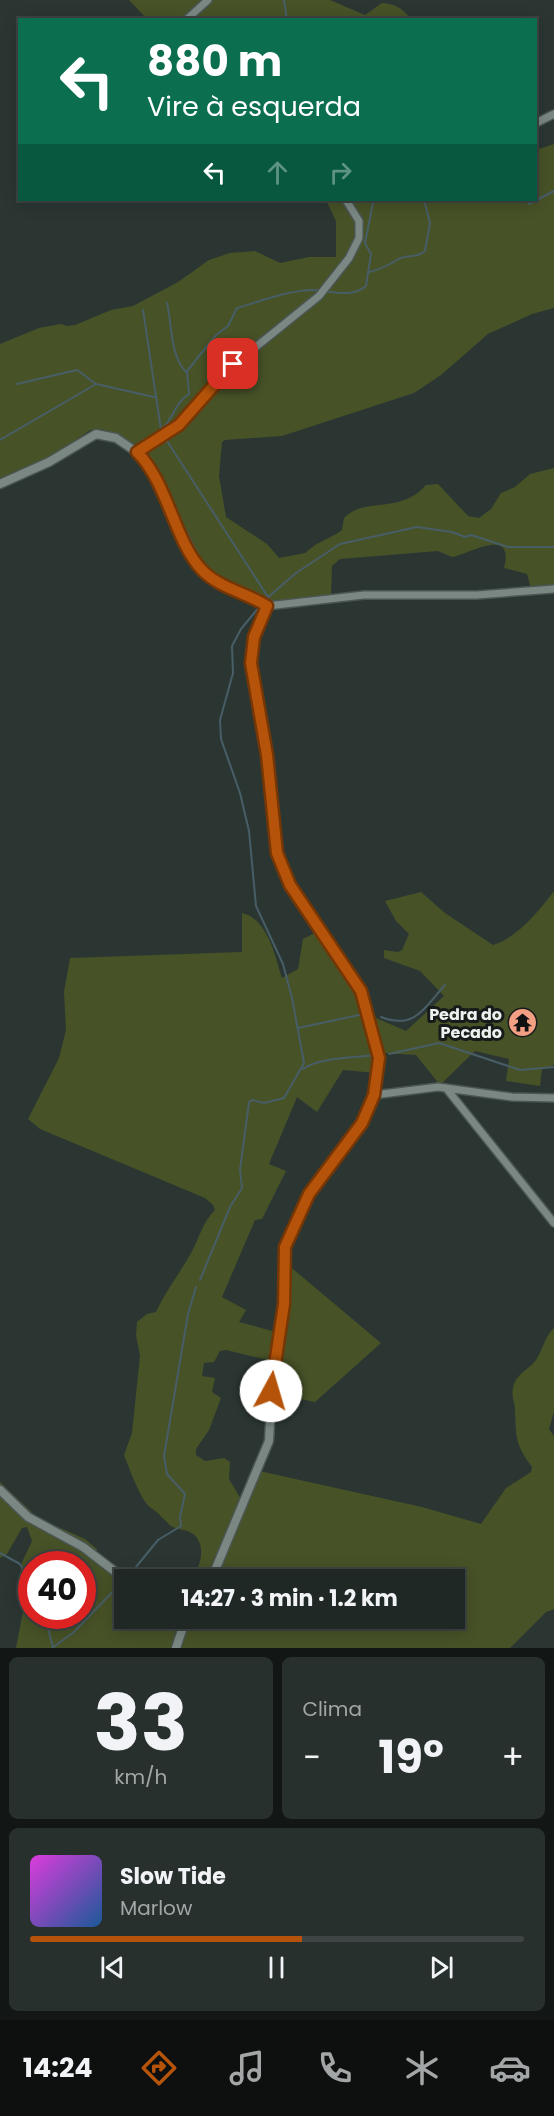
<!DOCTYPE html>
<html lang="pt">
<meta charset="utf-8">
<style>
:root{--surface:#202826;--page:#28302e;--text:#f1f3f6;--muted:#a2a6a7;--line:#3d4443;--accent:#b45309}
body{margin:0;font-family:Poppins,sans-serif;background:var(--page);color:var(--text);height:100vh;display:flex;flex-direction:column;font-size:22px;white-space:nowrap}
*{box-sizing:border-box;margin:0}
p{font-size:20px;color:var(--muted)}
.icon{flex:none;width:33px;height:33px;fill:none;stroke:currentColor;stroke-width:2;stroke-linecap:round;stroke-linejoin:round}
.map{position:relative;height:1648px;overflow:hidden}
.details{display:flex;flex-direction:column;gap:9px;padding:9px;background:#121615;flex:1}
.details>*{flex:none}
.banner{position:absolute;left:18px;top:18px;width:519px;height:183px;border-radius:0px;box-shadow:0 3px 15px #0003,0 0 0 2px var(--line);background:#0b6e4f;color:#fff;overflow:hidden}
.speed{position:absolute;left:18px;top:1551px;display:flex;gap:12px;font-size:30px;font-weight:700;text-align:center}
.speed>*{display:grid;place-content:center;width:78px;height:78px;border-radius:50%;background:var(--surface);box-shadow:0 3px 15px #0003,0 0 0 2px var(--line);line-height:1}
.speed .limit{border:9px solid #d22;background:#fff;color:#111}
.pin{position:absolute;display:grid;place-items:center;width:51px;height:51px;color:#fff;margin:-26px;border-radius:12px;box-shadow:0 3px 9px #0006}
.me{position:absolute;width:66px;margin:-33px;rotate:6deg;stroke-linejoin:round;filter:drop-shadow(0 0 4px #0008)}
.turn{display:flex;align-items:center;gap:21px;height:126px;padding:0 30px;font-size:27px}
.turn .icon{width:78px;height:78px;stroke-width:2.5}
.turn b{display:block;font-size:42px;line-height:51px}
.lanes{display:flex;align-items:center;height:57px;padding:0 30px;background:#0003;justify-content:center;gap:30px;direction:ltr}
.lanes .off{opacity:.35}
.big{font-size:45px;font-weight:700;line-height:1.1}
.details .card{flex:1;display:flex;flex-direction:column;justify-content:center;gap:9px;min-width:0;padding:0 21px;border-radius:9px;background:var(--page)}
.details .dial{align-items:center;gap:0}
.dial b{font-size:78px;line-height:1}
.song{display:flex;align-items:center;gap:18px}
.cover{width:72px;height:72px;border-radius:9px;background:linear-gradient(135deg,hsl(300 70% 55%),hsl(210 70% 35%))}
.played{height:6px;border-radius:3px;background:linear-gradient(90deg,var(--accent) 55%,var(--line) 55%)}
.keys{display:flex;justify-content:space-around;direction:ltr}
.heat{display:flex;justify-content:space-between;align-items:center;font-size:33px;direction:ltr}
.details .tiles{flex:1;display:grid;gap:9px;grid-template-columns:1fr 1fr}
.card:last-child{grid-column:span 2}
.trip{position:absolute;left:114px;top:1569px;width:351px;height:60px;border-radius:0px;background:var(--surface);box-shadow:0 3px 15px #0003,0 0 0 2px var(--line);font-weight:700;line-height:60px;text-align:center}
.menu{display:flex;height:96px;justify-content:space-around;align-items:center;background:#0d100f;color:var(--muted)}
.menu .icon{width:42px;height:42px}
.menu .on{color:var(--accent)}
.menu b{font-size:27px;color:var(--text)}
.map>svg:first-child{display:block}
</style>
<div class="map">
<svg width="554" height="1648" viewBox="0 0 554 1648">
<rect width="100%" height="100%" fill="#2b3633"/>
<path fill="#475227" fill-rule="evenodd" d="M129,0H330L365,15L382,3C395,4 402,8 411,19H147Z
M554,144V308L532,314L488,334L441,375L414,393L282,436L225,440L222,442L219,476L226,517L267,544L279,558L305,553L315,545L338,533L342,530L344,518C365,496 400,515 426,485L438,484L468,516L479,518L491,509L501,493L515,487L530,474L554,468V588L531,589L527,574L504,568C515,525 469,554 452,557L438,551L340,559L332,566L331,596L273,604L272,601L265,602L207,572L200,564L177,513L147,458L136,446L112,433L101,429L90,430L55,455L0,481V344L39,328L61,324L67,326L75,325L111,310L133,306L178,282L209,260L230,253L255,251L280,263L309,257H336V221L326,200H536V150Z
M554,891V1065L542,1069L540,1086L506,1081L509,1059L475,1051L440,1085L416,1055L382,1053L374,1017L406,1031L444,996L420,971L384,958V950L398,952L402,950L409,934L396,921L385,901L421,892L445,913L493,945C517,938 540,910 554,891Z
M242,913C268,919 275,956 282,978L298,969L303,939L315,933L323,937L361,997L376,1061V1073L343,1070L317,1112L297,1097L269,1164L286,1171L262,1219L255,1220L222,1297L246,1310L239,1322L276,1332L272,1361L226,1350L220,1351L214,1362L204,1363L202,1376L215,1378L212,1392L221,1398L209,1430L196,1449V1455L205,1461L224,1458L230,1462L229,1479L241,1499L205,1579H190C201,1568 207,1545 193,1534C187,1529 177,1530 171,1526C164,1520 159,1513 151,1508C140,1500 129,1467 124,1455L132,1433L140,1356L136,1335L137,1322L147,1314L156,1312C166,1290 181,1272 192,1251C200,1236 203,1222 215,1210L213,1205L205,1198L40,1129L28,1119L59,1058L66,1030L64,992L70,958L242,952Z
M287,1264L381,1343L315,1402L275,1394Z
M554,1328V1412L549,1429L554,1436V1609L546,1612L510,1648H180L190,1619L454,1618V1580L215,1579L259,1471L422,1507L481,1524L506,1488L531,1472L532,1467C516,1445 516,1439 515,1411C515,1401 510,1395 514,1384C518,1373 529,1369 536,1360C543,1350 544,1337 554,1328Z
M0,1482L38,1518L85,1539L97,1549L95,1557L124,1581V1618L170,1619L176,1624L173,1648H16L24,1606L20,1574L22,1562L32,1541L27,1527L22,1528L7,1554L0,1558ZM32,1564H82V1616H32Z"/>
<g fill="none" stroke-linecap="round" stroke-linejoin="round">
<path stroke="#485e66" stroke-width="2" d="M284,0L287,20
M527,200L529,204L554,191
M370,272C380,269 389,265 397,260C405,254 417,259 425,251L430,223L424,200
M167,303C172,324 170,356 186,372
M143,310L161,430
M17,384L77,370L96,384L154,397
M161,429C173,421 174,403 189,394L187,371L216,335L228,326L237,308C261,301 286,291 311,290C329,290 351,299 366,286L371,254L365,243L373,203L371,200
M0,440L96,384
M167,441L268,597
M266,599L296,573L340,544L417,527L452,532L465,537L471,535L508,547H554
M381,1017C415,1030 424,1008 445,985
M298,1028L364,1014
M389,1054L439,1043L520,1070L554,1067
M303,1069C319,1057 356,1058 376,1055
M200,1280L230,1207L242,1188L240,1170L249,1102L252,1100L264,1103L284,1098L304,1063L292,998L283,964L256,906L249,831L240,793L221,739L220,720L233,673L232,646L241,629L260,606
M0,1553L20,1564L32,1587
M127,1578L158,1540L181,1526L180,1517L185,1494L167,1474L164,1456L188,1314L196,1287
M45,1616L53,1648
M52,1648L74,1632L124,1580"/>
<defs>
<path id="minor" d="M186,20L208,0
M536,123L554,114
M137,452L179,425L226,371L319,296L349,258L359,238V221L346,200
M267,606L364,595H477L554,589
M446,1088L554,1223
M374,1095L438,1087L512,1097L554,1098"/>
<path id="tertiary" d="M0,484L49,462L96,434L116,438L135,451L148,465L200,568L208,576L267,606L254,637L251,663L267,755L277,853L290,885L361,991L368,1011L379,1064L374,1095L362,1123L309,1194L284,1247V1304L273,1368L269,1441L211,1580
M0,1490L28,1517L83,1547L126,1580
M176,1648L186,1618"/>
</defs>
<use href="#minor" stroke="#4b5552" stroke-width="10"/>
<use href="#tertiary" stroke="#4b5552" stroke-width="11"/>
<use href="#minor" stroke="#7a8783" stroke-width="7"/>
<use href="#tertiary" stroke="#7a8783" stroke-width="8"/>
</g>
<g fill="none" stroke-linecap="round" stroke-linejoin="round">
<defs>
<path id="route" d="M233,364L179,425L137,452C168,483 174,540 202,570C219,588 247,593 267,606L254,637L251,663L267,755L277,853L290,885L361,991L379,1058L374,1095L362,1123L309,1194L285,1247L284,1304L271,1391"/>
</defs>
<use href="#route" stroke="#753606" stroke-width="15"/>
<use href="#route" stroke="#b45309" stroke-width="10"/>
</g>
<defs>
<symbol id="temple-disc" viewBox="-11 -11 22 22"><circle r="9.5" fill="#f39f83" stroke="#171c1b"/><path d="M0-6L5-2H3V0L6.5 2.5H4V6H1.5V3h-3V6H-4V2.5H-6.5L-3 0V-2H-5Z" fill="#111"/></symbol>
</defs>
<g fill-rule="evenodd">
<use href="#temple-disc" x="506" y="1006" width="33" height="33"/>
</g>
<g text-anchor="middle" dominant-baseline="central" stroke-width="6" stroke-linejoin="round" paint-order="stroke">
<g font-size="16" font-weight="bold" fill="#ebf2f0" stroke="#171c1b" text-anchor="end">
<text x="502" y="1014">Pedra do<tspan x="502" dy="18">Pecado</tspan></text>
</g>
</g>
</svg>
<div class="speed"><div class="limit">40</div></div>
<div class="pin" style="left:233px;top:364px;background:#d93025"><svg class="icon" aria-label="arrive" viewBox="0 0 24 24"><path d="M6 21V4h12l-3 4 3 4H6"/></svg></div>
<svg class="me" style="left:271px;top:1391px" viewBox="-20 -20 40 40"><circle r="19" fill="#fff"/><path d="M0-13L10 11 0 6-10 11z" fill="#b45309"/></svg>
<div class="trip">14:27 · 3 min · 1.2 km</div>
<div class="banner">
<div class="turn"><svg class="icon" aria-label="left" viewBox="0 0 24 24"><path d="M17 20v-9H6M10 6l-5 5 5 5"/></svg><div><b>880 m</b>Vire à esquerda</div></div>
<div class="lanes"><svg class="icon" aria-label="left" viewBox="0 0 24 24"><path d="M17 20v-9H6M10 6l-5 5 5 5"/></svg><svg class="icon off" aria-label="ahead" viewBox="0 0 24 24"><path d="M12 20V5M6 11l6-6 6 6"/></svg><svg class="icon off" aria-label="right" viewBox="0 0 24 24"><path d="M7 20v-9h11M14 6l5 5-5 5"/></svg></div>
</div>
</div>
<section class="details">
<div class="tiles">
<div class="card dial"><b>33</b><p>km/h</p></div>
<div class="card"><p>Clima</p>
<div class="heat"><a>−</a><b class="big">19°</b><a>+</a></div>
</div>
<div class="card">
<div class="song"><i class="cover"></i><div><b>Slow Tide</b><p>Marlow</p></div></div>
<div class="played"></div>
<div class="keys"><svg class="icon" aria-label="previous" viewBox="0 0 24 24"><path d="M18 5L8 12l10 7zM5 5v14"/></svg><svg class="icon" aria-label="pause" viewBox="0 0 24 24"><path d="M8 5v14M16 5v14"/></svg><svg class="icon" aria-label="next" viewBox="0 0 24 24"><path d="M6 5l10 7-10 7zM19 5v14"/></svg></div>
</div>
</div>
</section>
<nav class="menu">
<b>14:24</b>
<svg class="icon on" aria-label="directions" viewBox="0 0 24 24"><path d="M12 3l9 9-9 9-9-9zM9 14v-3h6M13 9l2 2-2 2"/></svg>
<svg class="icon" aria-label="music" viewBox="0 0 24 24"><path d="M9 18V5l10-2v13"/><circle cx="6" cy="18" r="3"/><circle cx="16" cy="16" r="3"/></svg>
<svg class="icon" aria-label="phone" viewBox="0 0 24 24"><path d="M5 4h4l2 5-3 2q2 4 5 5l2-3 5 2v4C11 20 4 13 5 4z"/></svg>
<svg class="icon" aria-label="climate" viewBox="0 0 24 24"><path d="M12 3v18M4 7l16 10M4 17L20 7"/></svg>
<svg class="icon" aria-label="car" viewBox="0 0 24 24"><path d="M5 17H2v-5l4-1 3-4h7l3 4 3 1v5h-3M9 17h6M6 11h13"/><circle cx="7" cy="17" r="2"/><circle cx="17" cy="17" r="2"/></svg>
</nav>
